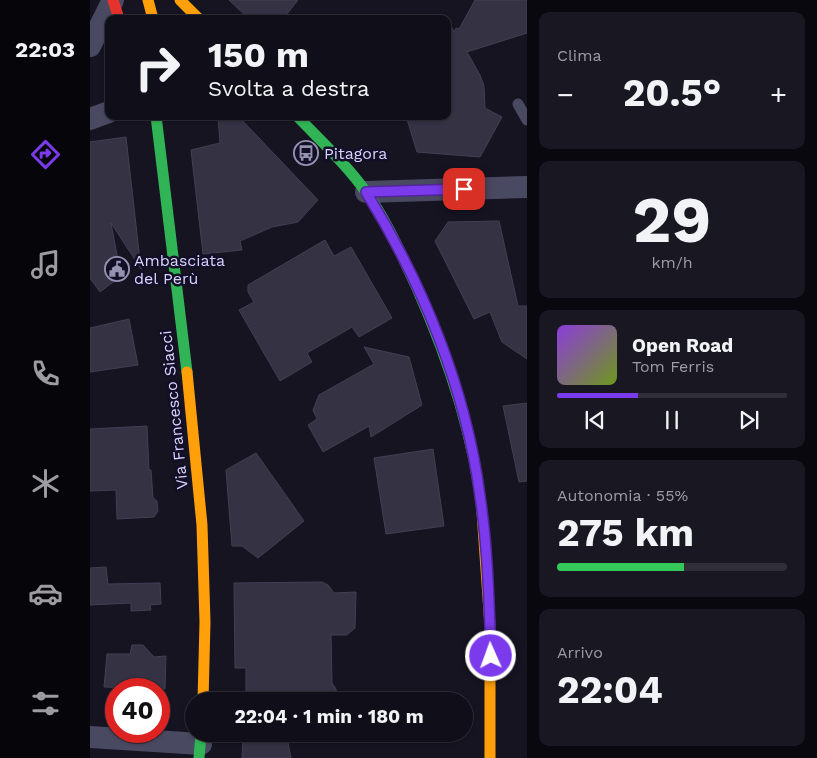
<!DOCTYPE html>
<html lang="it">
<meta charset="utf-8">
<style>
:root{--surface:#100f19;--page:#191822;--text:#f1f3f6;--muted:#9c9ca2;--line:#302f38;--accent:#7c3aed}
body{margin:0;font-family:"Work Sans",sans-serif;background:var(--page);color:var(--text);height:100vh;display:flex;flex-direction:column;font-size:19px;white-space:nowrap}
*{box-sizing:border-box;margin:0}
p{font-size:16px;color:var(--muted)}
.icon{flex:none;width:28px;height:28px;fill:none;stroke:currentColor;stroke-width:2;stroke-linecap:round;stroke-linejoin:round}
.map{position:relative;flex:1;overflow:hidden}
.sheet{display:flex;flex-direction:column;gap:12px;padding:12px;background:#09080e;width:290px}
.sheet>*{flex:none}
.top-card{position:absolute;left:15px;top:15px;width:346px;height:105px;border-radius:10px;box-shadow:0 1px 4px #0004,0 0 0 1px var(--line);background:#100f19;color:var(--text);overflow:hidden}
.speed{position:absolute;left:15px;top:678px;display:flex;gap:10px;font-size:25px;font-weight:700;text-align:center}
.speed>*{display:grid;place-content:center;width:65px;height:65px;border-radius:50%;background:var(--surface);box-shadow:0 1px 4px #0004,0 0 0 1px var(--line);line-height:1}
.speed .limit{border:8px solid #d22;background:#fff;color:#111}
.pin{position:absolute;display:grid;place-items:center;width:42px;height:42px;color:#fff;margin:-21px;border-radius:10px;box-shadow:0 2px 8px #0006}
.me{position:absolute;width:55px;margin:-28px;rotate:358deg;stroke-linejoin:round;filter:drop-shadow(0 0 4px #0008)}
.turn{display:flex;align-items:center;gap:18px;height:105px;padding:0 20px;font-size:22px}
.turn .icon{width:65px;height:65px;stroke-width:2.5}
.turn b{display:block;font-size:35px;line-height:42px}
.big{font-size:38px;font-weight:700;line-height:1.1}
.sheet .tile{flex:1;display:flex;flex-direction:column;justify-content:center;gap:8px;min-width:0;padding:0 18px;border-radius:10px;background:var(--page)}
.sheet .dial{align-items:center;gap:0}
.dial b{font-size:65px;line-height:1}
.song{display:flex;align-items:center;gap:15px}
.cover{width:60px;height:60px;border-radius:8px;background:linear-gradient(135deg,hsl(270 70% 55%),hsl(80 70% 35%))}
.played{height:5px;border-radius:2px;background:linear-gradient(90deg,var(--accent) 35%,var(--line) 35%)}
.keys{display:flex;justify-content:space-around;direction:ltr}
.heat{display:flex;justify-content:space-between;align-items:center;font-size:28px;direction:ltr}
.charge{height:8px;border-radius:4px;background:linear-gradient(90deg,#34c759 55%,var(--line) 0)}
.trip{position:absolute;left:95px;top:692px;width:288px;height:50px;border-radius:25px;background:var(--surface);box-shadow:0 1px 4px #0004,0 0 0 1px var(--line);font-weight:700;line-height:50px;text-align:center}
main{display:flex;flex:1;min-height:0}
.menu{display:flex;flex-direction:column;width:90px;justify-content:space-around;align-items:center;background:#06060a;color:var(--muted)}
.menu .icon{width:35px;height:35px}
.menu .active{color:var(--accent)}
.menu b{font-size:22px;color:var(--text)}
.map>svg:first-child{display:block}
</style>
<main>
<nav class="menu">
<b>22:03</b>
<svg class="icon active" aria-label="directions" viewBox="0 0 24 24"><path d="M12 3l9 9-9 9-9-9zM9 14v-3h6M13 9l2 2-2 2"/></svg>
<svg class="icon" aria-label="music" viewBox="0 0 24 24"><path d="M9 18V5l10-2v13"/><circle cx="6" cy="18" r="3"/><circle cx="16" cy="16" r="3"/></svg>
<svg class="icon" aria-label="phone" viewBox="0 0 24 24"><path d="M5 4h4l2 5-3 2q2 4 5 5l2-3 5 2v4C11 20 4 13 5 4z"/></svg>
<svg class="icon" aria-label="climate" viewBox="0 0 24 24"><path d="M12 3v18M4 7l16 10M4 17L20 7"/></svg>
<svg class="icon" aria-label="car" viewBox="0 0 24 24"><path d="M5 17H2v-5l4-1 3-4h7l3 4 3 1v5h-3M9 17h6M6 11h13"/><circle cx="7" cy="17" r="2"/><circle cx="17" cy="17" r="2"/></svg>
<svg class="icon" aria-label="filters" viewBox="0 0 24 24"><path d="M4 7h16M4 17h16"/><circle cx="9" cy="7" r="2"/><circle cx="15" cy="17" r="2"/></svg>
</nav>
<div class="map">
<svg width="437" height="758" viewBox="0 0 437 758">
<rect width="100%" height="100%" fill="#161421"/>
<path fill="#343243" stroke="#433f54" d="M139,0H208L193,19H159Z
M385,0H437V33L377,52L390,75L394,86L395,108L412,117L390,157L327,152L316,116H358V20L364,32L366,28L369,29Z
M128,116H148L228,200L208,222L182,227L150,241L152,250L113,254L101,150L130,143Z
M36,137L51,269L21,223L31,276L10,292L0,278V142Z
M409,221L428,306H437V359L412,342L400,312L384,319L345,241L358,222Z
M235,240L244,256L261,247L302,318L269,337L262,327L217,353L222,362L190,381L149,310L164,302L158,292V285Z
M39,319L48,365L0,372V328Z
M274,347L319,357L332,405L281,437L279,426L233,452L218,425L227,419L223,410L229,395L284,364Z
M437,403V481L429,482L413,406Z
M57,426L59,470H61L63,498L67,501L68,511L64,517L27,519L26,490L0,491V429Z
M343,449L354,526L296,534L284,458Z
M166,453L214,521L168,558L152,546H142L136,470Z
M16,567L18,584L70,583L71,604L60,605L61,610L41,611V603L0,605V568Z
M232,582L238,585L244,593L266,592L265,628L257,635H241L242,683L246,689L247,701H156V668H145L144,583Z
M42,645H53L64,657L76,656L75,689L14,687L17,654H40Z
M153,736L197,738L201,758H152Z"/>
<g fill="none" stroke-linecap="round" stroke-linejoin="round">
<path stroke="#4a4962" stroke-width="11" d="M428,104L437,120"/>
<path stroke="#4a4962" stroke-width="22" d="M0,46L23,0
M0,119L19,112
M276,192L437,187
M0,737L111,744"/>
<path stroke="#30b455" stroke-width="11" d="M66,116L97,372
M207,116C231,141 256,164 276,192C297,221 311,254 326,286C358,358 384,434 392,512
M109,758L111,734"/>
<path stroke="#ff9f0a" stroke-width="11" d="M58,0L63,19
M90,0L109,19
M97,372L112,525L115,622L113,701
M392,512L400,626V758"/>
<path stroke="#e5322d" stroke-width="11" d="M23,0L29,19"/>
</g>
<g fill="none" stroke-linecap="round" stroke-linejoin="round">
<defs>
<path id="route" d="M374,189L276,192C333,284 376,389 390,496C398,549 399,602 401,656"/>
</defs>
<use href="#route" stroke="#51269a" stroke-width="12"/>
<use href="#route" stroke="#7c3aed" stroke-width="9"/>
</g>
<defs>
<symbol id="bus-ring" viewBox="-11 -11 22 22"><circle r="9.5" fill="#130f26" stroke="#9591b1" stroke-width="1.5"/><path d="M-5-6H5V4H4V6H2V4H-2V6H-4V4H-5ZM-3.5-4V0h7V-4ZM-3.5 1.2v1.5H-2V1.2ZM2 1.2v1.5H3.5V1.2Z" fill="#9591b1"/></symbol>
<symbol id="civic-ring" viewBox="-11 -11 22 22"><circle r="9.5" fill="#130f26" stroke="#9591b1" stroke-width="1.5"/><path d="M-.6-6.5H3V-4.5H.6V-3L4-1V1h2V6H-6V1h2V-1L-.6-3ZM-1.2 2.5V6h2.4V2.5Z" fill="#9591b1"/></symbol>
</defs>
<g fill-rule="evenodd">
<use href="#bus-ring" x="202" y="139" width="28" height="28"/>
<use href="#civic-ring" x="13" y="255" width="28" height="28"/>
</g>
<g text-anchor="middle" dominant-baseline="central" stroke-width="5" stroke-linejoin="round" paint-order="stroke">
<g font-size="16" fill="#d9d4ff" stroke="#130f26" text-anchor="start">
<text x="234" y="153">Pitagora</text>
<text x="44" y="260">Ambasciata<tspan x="44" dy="18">del Perù</tspan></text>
</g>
<g font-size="16" fill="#d9d4ff" stroke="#130f26">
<text transform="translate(84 410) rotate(-96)">Via Francesco Siacci</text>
</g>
</g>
</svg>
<div class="speed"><div class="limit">40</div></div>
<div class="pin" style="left:374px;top:189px;background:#d93025"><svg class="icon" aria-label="arrive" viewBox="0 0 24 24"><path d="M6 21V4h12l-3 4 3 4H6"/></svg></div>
<svg class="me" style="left:401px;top:656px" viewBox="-20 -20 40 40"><circle r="17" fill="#7c3aed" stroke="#fff" stroke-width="3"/><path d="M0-11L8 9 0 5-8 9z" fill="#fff"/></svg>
<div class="trip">22:04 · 1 min · 180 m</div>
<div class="top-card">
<div class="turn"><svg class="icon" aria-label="right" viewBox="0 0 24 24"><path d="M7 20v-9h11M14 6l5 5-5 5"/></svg><div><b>150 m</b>Svolta a destra</div></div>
</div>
</div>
<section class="sheet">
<div class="tile"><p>Clima</p>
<div class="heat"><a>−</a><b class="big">20.5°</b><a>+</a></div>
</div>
<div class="tile dial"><b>29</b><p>km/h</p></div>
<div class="tile">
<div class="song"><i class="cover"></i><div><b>Open Road</b><p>Tom Ferris</p></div></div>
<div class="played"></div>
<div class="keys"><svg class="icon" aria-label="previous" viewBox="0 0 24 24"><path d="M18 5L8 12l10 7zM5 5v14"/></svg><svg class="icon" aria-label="pause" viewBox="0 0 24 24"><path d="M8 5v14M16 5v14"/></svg><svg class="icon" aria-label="next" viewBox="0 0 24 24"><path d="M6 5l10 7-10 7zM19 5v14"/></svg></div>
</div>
<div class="tile"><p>Autonomia · 55%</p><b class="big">275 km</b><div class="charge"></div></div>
<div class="tile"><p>Arrivo</p><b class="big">22:04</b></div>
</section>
</main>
